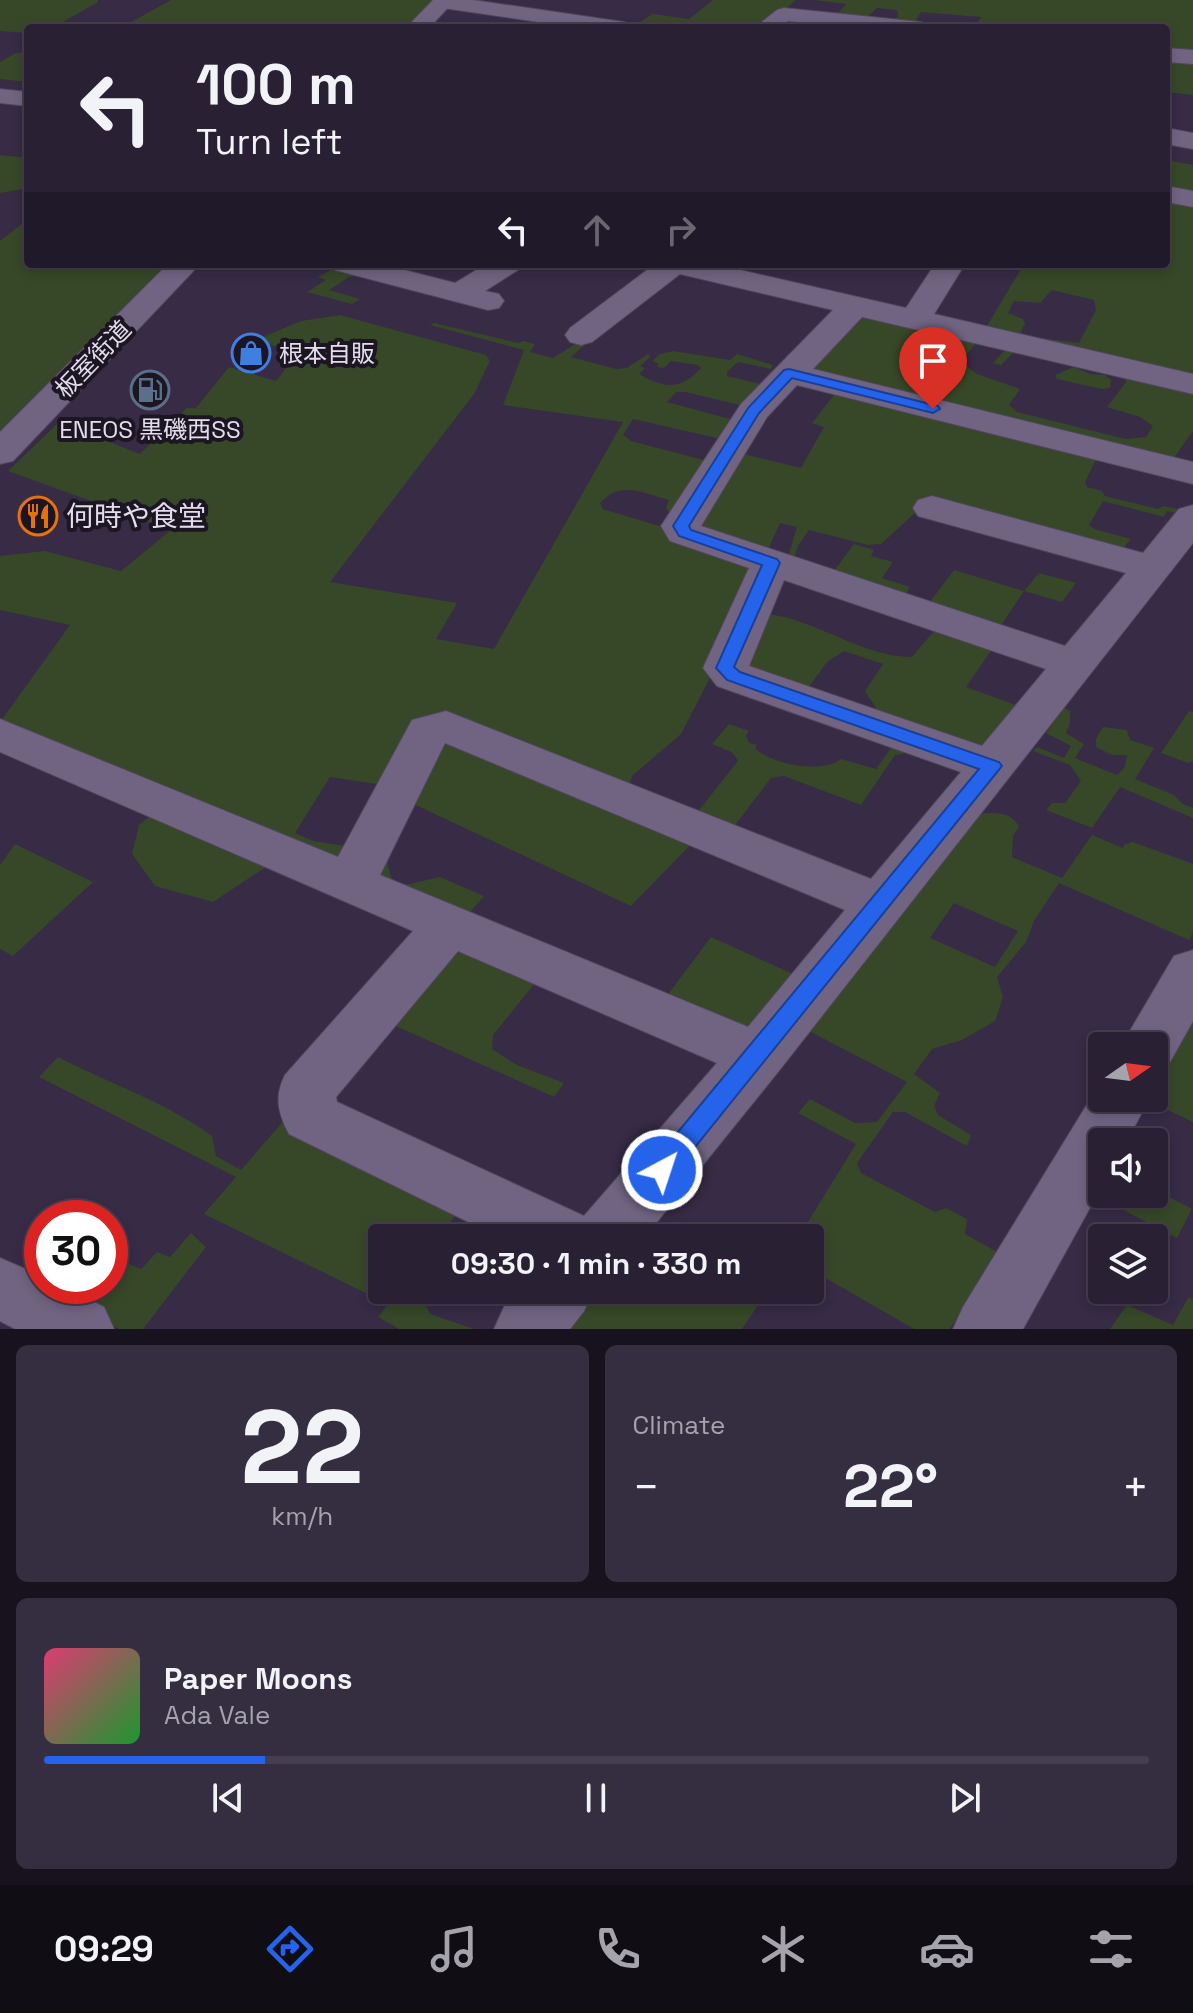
<!DOCTYPE html>
<meta charset="utf-8">
<style>
:root{--surface:#292034;--page:#352d40;--text:#f1f3f6;--muted:#a5a3ac;--line:#453e4f;--accent:#2563eb}
body{margin:0;font-family:"Space Grotesk","Noto Sans JP",sans-serif;background:var(--page);color:var(--text);height:100vh;display:flex;flex-direction:column;font-size:30px;white-space:nowrap}
*{box-sizing:border-box;margin:0}
p{font-size:26px;color:var(--muted)}
.icon{flex:none;width:44px;height:44px;fill:none;stroke:currentColor;stroke-width:2;stroke-linecap:round;stroke-linejoin:round}
.map{position:relative;height:1329px;overflow:hidden}
.side{display:flex;flex-direction:column;gap:16px;padding:16px;background:#17121d;flex:1}
.side>*{flex:none}
.hud{position:absolute;left:24px;top:24px;width:1146px;height:244px;border-radius:8px;box-shadow:0 4px 12px #0003,0 0 0 2px var(--line);background:#292034;color:var(--text);overflow:hidden}
.needle{width:52px;rotate:76deg}
.buttons{position:absolute;left:1088px;top:1032px;display:grid;gap:16px}
.buttons a{display:grid;place-items:center;width:80px;height:80px;border-radius:8px;background:var(--surface);box-shadow:0 4px 12px #0003,0 0 0 2px var(--line);font-size:40px}
.speed{position:absolute;left:24px;top:1200px;display:flex;gap:16px;font-size:40px;font-weight:700;text-align:center}
.speed>*{display:grid;place-content:center;width:104px;height:104px;border-radius:50%;background:var(--surface);box-shadow:0 4px 12px #0003,0 0 0 2px var(--line);line-height:1}
.speed .limit{border:12px solid #d22;background:#fff;color:#111}
.pin{position:absolute;display:grid;place-items:center;width:68px;height:68px;color:#fff;margin:-82px -34px;border-radius:50% 50% 50% 0;rotate:-45deg;box-shadow:0 0 8px #0007}
.pin .icon{rotate:45deg}
.me{position:absolute;width:88px;margin:-44px;rotate:40deg;stroke-linejoin:round;filter:drop-shadow(0 0 6px #0008)}
.turn{display:flex;align-items:center;gap:28px;height:168px;padding:0 40px;font-size:36px}
.turn .icon{width:104px;height:104px;stroke-width:2.5}
.turn b{display:block;font-size:56px;line-height:68px}
.lanes{display:flex;align-items:center;height:76px;padding:0 40px;background:#0003;justify-content:center;gap:40px;direction:ltr}
.lanes .off{opacity:.35}
.big{font-size:60px;font-weight:800;line-height:1.1}
.side .widget{flex:1;display:flex;flex-direction:column;justify-content:center;gap:12px;min-width:0;padding:0 28px;border-radius:12px;background:var(--page)}
.side .dial{align-items:center;gap:0}
.dial b{font-size:104px;line-height:1}
.song{display:flex;align-items:center;gap:24px}
.cover{width:96px;height:96px;border-radius:12px;background:linear-gradient(135deg,hsl(340 70% 55%),hsl(130 70% 35%))}
.played{height:8px;border-radius:4px;background:linear-gradient(90deg,var(--accent) 20%,var(--line) 20%)}
.keys{display:flex;justify-content:space-around;direction:ltr}
.heat{display:flex;justify-content:space-between;align-items:center;font-size:44px;direction:ltr}
.side .tiles{flex:1;display:grid;gap:16px;grid-template-columns:1fr 1fr}
.widget:last-child{grid-column:span 2}
.trip{position:absolute;left:368px;top:1224px;width:456px;height:80px;border-radius:8px;background:var(--surface);box-shadow:0 4px 12px #0003,0 0 0 2px var(--line);font-weight:800;line-height:80px;text-align:center}
.tabs{display:flex;height:128px;justify-content:space-around;align-items:center;background:#100d15;color:var(--muted)}
.tabs .icon{width:56px;height:56px}
.tabs .current{color:var(--accent)}
.tabs b{font-size:36px;color:var(--text)}
.map>svg:first-child{display:block}
</style>
<div class="map">
<svg width="1193" height="1329" viewBox="0 0 1193 1329">
<rect width="100%" height="100%" fill="#372b45"/>
<path fill="#364828" fill-rule="evenodd" d="M0,0H98V2L54,27L28,28V33L0,31Z
M171,0H435L407,28H120Z
M713,0H796L765,26L758,28L701,24L693,28L633,26L653,14L689,19Z
M814,0H1193V95L1166,92V48L1170,39L1166,35V28H1071L1049,24L1046,28L950,26L953,22L976,25L981,17L921,12L915,22L943,25L932,28L892,22L898,16L897,10L877,8L864,20L835,17L846,4Z
M28,52V82L0,79V62L16,53Z
M0,155L28,158V188L0,193Z
M1166,160L1193,165V196L1166,191Z
M1166,196L1193,201V431L1171,462L1101,449L1085,482L1087,487L1102,491L1105,496L1158,509L1163,506L1183,510L1181,514L1167,511L1164,517L1103,501L1089,525L1094,529L1131,539L1120,552L917,511L881,544L868,545L809,530L798,546L794,558L834,571L854,544L874,550L871,556L893,562L882,578L910,587L902,600L787,560L797,527L780,523L767,552L695,528L736,452L801,468L824,427L812,423L837,391L806,373L856,308L979,339L961,362L977,374L1020,389L1009,405L1017,412L1126,439L1146,437L1153,426L1140,417L1107,407L1127,381L1115,375L1015,351L1001,365L993,363L1009,346L1037,344L1040,338L1079,343L1096,310L1094,300L1052,290L1040,303L1014,301L1008,313L1023,319L1025,323L1018,339L984,331L1024,264H1166Z
M28,219V264H175L0,438V241Z
M336,267L422,289L417,292L357,276L349,277L329,290L360,299L352,304L307,292L326,280L318,277Z
M340,315L486,355L490,361L474,394L330,582L457,603L436,639L494,649L623,422L503,405L524,350L430,325L434,323L518,343L523,341L535,344L530,352L553,358L580,341L587,343L571,357L616,369L627,368L648,354L650,357L640,366L645,368L639,374C665,389 681,390 701,368L698,365L671,361L664,368L657,367L659,364L652,361L660,354L673,351L730,360L737,354L773,365L771,369L738,362L727,372V376L764,385L744,406L685,392H676L667,402L734,420L721,439L633,419L623,435L631,441L711,462L672,517L666,508L669,500C642,493 621,480 600,503L603,509L669,529L752,562L715,668L681,734L632,776L628,791L701,834L631,906L405,800L451,718L351,857L269,865L213,902L155,886L132,854L139,825L168,801L4,732L3,718L70,625L0,610V556L45,551L121,571L171,530L8,471L59,422L140,454L150,444L158,442L186,408H196L229,367L276,381L298,353L256,340L301,321ZM330,777L377,784L351,840L345,846L313,841L295,833Z
M1074,367L1090,374L1105,375L1111,380L1110,388L1102,389L1057,379L1055,375Z
M954,570L1024,591L1039,573L1076,583L1062,602L1024,591L998,630L926,607Z
M768,614C818,620 862,657 912,657L934,631L993,648L966,687L1024,708L988,753L885,722L865,691L883,664L844,651L827,662L803,695L741,672Z
M1064,708L1070,711V723L1066,733L1084,744L1075,758L1117,775L1125,767L1127,755H1112L1096,747V739L1103,727L1127,730L1130,740L1154,748L1135,779L1174,795L1183,804L1193,808V818L1120,787L1092,828L1046,810L1052,803H1065L1081,781L1070,765L1033,751L1037,747L1064,758L1071,746L1046,733Z
M1189,711L1193,712V761L1188,763L1161,753Z
M729,724L749,731L746,736L749,743L757,745L755,748C771,765 824,774 841,759L876,769L896,741L910,746L903,754L895,755L861,805L784,776L771,778L729,833L692,819L738,761L733,753L712,744Z
M984,813C999,813 1010,812 1019,826L1013,836L1012,857L1062,878L1092,835L1123,848L1124,845L1133,842L1193,864V932L1189,940L1059,883L1034,921L1026,942L997,977L1003,997L995,1021L962,1040L932,1049L914,1074L940,1093L934,1106L938,1115L971,1135L967,1146L905,1112H893L857,1163L861,1173L935,1212L946,1208L967,1219L965,1234L997,1252L950,1329H914L810,1269V1238H798L856,1144L798,1113L810,1099L855,1123L877,1122L907,1082L807,1030L972,819ZM954,903L1018,931L995,967L930,938Z
M407,820C391,843 381,851 392,879L405,885L440,877L484,896L464,919L378,884L372,871L393,822Z
M15,844L93,882L13,956L0,949V865Z
M711,937L804,979L762,1032L663,1001Z
M459,941L540,977L493,1035L492,1049L517,1065L564,1083L554,1097L378,1018Z
M1193,1003V1122L1143,1098H1154V1073Z
M58,1057C110,1084 164,1101 212,1136L216,1156L241,1170L287,1117L466,1202L438,1238H382V1290H418L430,1314L474,1329H399L378,1317L388,1304L204,1214L236,1177L39,1077Z
M1102,1175V1194H1154V1189L1192,1209L1177,1238L1089,1192Z
M191,1233L206,1247L143,1329H119L34,1283L42,1268V1286H110V1256L141,1269L157,1252L170,1257Z
M595,1290H741L760,1302L742,1329H564Z
M1188,1298L1193,1299V1329H1110L1127,1305L1173,1325Z"/>
<g fill="none" stroke-linecap="round" stroke-linejoin="round">
<defs>
<path id="minor" d="M434,0H473L624,22L635,28H579L443,8L436,6Z
M784,8L921,22L932,28H858L788,21L779,28H754L777,10Z
M1166,48L1193,50V64L1166,62Z
M0,89L28,92V106L0,103Z
M1166,128L1193,133V149L1166,144Z
M1166,186L1193,191V207L1166,202Z
M331,264H381L455,283L486,264H522L518,270L485,291L499,294L504,301L499,308L488,310L335,270Z
M655,264H714L906,308L935,264H965L934,314L1193,374V394L862,317L813,369L1193,462V484L797,385L767,417L701,526L1065,646L1126,573L918,516L913,508L918,500L932,496L1143,553L1179,509L1193,505V543L778,1072L644,1238H501L289,1134C278,1113 274,1097 285,1075L413,931L0,752V719L338,857L412,720L446,711L871,879L961,772L717,686L703,668L749,568L670,541L661,526L741,404L833,310L680,274L592,342L581,345L570,342L565,335L570,328ZM784,580L1046,669L982,746L749,666ZM445,743L845,910L748,1027L380,875ZM458,951L717,1063L584,1216L337,1102L336,1097Z
M1193,950V1021L1170,1062L1154,1067V1046H1121L1174,956Z
M1102,1080V1098H1150L1126,1142H1102V1186L1023,1329H953L963,1307Z
M0,1258L42,1276V1286H62L104,1307L114,1329H15L0,1321Z
M519,1290H594L584,1311L570,1329H494L504,1307Z"/>
<path id="secondary" d="M433,0H455L429,28H406Z
M168,264H200L13,461L0,464V432Z"/>
</defs>
<use href="#minor" stroke="#51475d" stroke-width="2"/>
<use href="#secondary" stroke="#51475d" stroke-width="2"/>
<use href="#minor" fill="#716482" fill-rule="evenodd"/>
<use href="#secondary" fill="#716482" fill-rule="evenodd"/>
</g>
<path fill="#2563eb" stroke="#184099" stroke-width="2" d="M789,369L938,406L940,409L933,413L792,378L759,413L689,526L691,530L777,559L780,563L734,667L740,672L999,762L1002,766L671,1177L662,1181L653,1177L650,1170L653,1162L979,769L727,680L716,668L762,565L679,536L673,526L748,408L784,370Z"/>
<defs>
<symbol id="shop-ring" viewBox="-11 -11 22 22"><circle r="9.5" fill="#1c1622" stroke="#3f7fe0" stroke-width="1.5"/><path d="M-5-2.5h2.3a2.7 3.5 0 0 1 5.4 0H5L5.5 6h-11ZM-1.5-2.5h3a1.5 2.3 0 0 0-3 0Z" fill="#3f7fe0"/></symbol>
<symbol id="fuel-ring" viewBox="-11 -11 22 22"><circle r="9.5" fill="#1c1622" stroke="#5c6f8a" stroke-width="1.5"/><path d="M-5.5-6h7V0h2V4h1.3V-2.5L3-4.5l.8-.8L6-3V5H2.5V1h-1V6h-7ZM-4.2-4.7v3.2H.2V-4.7Z" fill="#5c6f8a"/></symbol>
<symbol id="restaurant-ring" viewBox="-11 -11 22 22"><circle r="9.5" fill="#1c1622" stroke="#e8710a" stroke-width="1.5"/><path d="M-5-6h1v4h1v-4h1v4h1v-4h1v5L-1.5 .5V6h-2V.5L-5-1ZM5-6V6H3V1.5H1.5Q1.5-4 5-6Z" fill="#e8710a"/></symbol>
</defs>
<g fill-rule="evenodd">
<use href="#shop-ring" x="229" y="331" width="44" height="44"/>
<use href="#fuel-ring" x="128" y="368" width="44" height="44"/>
<use href="#restaurant-ring" x="16" y="494" width="44" height="44"/>
</g>
<g text-anchor="middle" dominant-baseline="central" stroke-width="8" stroke-linejoin="round" paint-order="stroke">
<g font-size="24" fill="#e3dced" stroke="#1c1622" text-anchor="start">
<text x="279" y="353">根本自販</text>
<text x="150" y="429" text-anchor="middle">ENEOS 黒磯西SS</text>
</g>
<g font-size="24" fill="#e3dced" stroke="#1c1622">
<text transform="translate(93 359) rotate(-46)">板室街道</text>
</g>
<g font-size="28" fill="#e3dced" stroke="#1c1622" text-anchor="start">
<text x="66" y="516">何時や食堂</text>
</g>
</g>
</svg>
<div class="buttons">
<a><svg class="needle" viewBox="-14 -14 28 28"><path d="M0-13l5 13h-10z" fill="#e53935"/><path d="M0 13l5-13h-10z" fill="#a5a3ac"/></svg></a>
<a><svg class="icon" aria-label="sound" viewBox="0 0 24 24"><path d="M4 9h4l5-4v14l-5-4H4zM17 9q2 3 0 6"/></svg></a>
<a><svg class="icon" aria-label="layers" viewBox="0 0 24 24"><path d="M12 4l9 5-9 5-9-5zM3 14l9 5 9-5"/></svg></a>
</div>
<div class="speed"><div class="limit">30</div></div>
<div class="pin" style="left:933px;top:409px;background:#d93025"><svg class="icon" aria-label="arrive" viewBox="0 0 24 24"><path d="M6 21V4h12l-3 4 3 4H6"/></svg></div>
<svg class="me" style="left:662px;top:1170px" viewBox="-20 -20 40 40"><circle r="17" fill="#2563eb" stroke="#fff" stroke-width="3"/><path d="M0-11L8 9 0 5-8 9z" fill="#fff"/></svg>
<div class="trip">09:30 · 1 min · 330 m</div>
<div class="hud">
<div class="turn"><svg class="icon" aria-label="left" viewBox="0 0 24 24"><path d="M17 20v-9H6M10 6l-5 5 5 5"/></svg><div><b>100 m</b>Turn left</div></div>
<div class="lanes"><svg class="icon" aria-label="left" viewBox="0 0 24 24"><path d="M17 20v-9H6M10 6l-5 5 5 5"/></svg><svg class="icon off" aria-label="ahead" viewBox="0 0 24 24"><path d="M12 20V5M6 11l6-6 6 6"/></svg><svg class="icon off" aria-label="right" viewBox="0 0 24 24"><path d="M7 20v-9h11M14 6l5 5-5 5"/></svg></div>
</div>
</div>
<section class="side">
<div class="tiles">
<div class="widget dial"><b>22</b><p>km/h</p></div>
<div class="widget"><p>Climate</p>
<div class="heat"><a>−</a><b class="big">22°</b><a>+</a></div>
</div>
<div class="widget">
<div class="song"><i class="cover"></i><div><b>Paper Moons</b><p>Ada Vale</p></div></div>
<div class="played"></div>
<div class="keys"><svg class="icon" aria-label="previous" viewBox="0 0 24 24"><path d="M18 5L8 12l10 7zM5 5v14"/></svg><svg class="icon" aria-label="pause" viewBox="0 0 24 24"><path d="M8 5v14M16 5v14"/></svg><svg class="icon" aria-label="next" viewBox="0 0 24 24"><path d="M6 5l10 7-10 7zM19 5v14"/></svg></div>
</div>
</div>
</section>
<nav class="tabs">
<b>09:29</b>
<svg class="icon current" aria-label="directions" viewBox="0 0 24 24"><path d="M12 3l9 9-9 9-9-9zM9 14v-3h6M13 9l2 2-2 2"/></svg>
<svg class="icon" aria-label="music" viewBox="0 0 24 24"><path d="M9 18V5l10-2v13"/><circle cx="6" cy="18" r="3"/><circle cx="16" cy="16" r="3"/></svg>
<svg class="icon" aria-label="phone" viewBox="0 0 24 24"><path d="M5 4h4l2 5-3 2q2 4 5 5l2-3 5 2v4C11 20 4 13 5 4z"/></svg>
<svg class="icon" aria-label="climate" viewBox="0 0 24 24"><path d="M12 3v18M4 7l16 10M4 17L20 7"/></svg>
<svg class="icon" aria-label="car" viewBox="0 0 24 24"><path d="M5 17H2v-5l4-1 3-4h7l3 4 3 1v5h-3M9 17h6M6 11h13"/><circle cx="7" cy="17" r="2"/><circle cx="17" cy="17" r="2"/></svg>
<svg class="icon" aria-label="filters" viewBox="0 0 24 24"><path d="M4 7h16M4 17h16"/><circle cx="9" cy="7" r="2"/><circle cx="15" cy="17" r="2"/></svg>
</nav>
